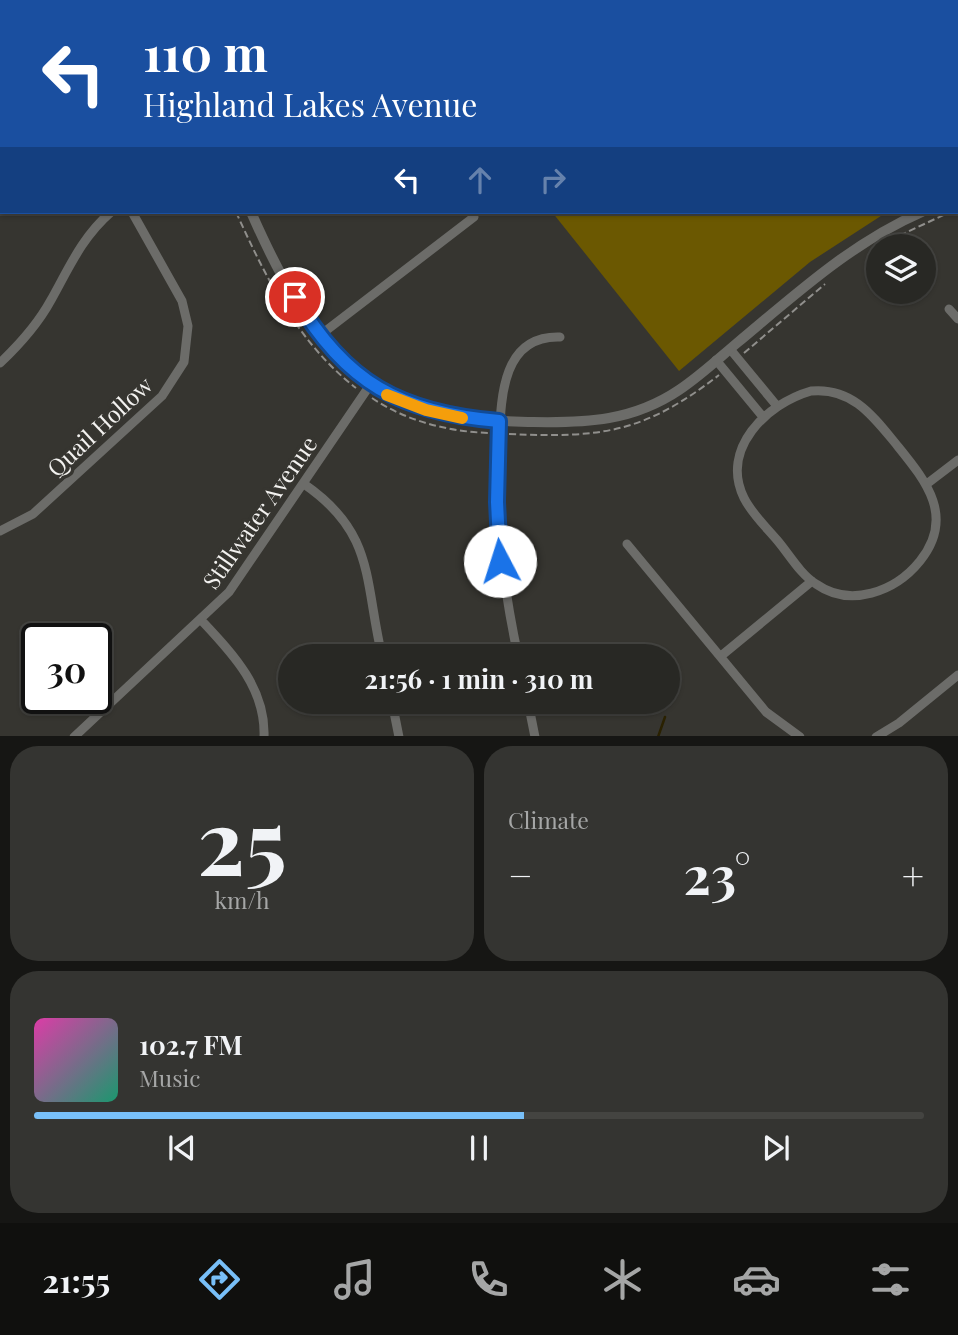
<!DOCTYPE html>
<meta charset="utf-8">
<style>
:root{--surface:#282824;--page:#343431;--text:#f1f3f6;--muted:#a5a6a6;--line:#444441;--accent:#78bff8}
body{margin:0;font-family:"Playfair Display",serif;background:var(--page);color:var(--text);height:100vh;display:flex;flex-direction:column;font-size:26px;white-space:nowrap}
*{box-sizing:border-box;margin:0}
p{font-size:23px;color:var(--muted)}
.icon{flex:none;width:38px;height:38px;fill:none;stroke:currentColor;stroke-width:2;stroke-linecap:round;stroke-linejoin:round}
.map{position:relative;height:736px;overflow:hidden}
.sheet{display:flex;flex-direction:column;gap:10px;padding:10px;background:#161614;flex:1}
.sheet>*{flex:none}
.banner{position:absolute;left:0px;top:0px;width:959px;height:214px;box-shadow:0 2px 5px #0004,0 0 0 2px var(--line);background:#1a4fa0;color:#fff;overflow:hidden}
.controls{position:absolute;left:866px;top:234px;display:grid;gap:14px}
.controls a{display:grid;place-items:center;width:70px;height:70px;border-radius:50%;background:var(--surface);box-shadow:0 2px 5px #0004,0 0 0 2px var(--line);font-size:35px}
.speed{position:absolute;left:21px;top:623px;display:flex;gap:14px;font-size:35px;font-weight:700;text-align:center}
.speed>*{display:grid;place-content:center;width:91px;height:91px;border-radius:50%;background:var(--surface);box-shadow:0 2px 5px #0004,0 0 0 2px var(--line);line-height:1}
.speed .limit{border:4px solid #111;border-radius:10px;background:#fff;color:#111}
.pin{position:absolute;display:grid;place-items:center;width:60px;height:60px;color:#fff;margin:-30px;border:4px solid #fff;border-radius:50%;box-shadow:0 2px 7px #0007}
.me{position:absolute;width:77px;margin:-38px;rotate:355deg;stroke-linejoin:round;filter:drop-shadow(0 0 5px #0008)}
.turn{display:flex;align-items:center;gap:24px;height:147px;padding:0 28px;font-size:32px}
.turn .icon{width:91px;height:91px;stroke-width:2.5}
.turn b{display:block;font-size:49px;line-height:60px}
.lanes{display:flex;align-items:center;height:66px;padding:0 28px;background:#0003;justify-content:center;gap:35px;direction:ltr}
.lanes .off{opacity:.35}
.big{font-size:52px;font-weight:700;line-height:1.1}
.sheet .tile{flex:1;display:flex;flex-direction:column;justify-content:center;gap:10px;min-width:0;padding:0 24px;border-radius:28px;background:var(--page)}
.sheet .dial{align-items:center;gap:0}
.dial b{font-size:91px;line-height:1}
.song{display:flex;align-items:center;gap:21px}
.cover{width:84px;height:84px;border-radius:10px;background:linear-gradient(135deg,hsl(320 70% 55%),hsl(160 70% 35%))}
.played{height:7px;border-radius:4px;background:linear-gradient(90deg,var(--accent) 55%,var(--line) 55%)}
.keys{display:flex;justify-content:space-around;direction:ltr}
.heat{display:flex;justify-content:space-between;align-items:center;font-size:38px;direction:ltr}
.sheet .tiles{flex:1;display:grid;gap:10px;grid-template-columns:1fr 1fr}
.tile:last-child{grid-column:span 2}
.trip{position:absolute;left:278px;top:644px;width:402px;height:70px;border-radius:35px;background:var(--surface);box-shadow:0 2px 5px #0004,0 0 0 2px var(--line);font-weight:700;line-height:70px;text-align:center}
.dock{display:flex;height:112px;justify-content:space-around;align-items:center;background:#10100e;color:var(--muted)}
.dock .icon{width:49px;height:49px}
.dock .active{color:var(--accent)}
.dock b{font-size:32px;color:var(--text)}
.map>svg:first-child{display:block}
</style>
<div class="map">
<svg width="958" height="737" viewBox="0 0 958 737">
<rect width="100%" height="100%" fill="#363530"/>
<path fill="#6b5801" d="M385,0H958V150L957,2Z
M552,212H887L810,262L679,371Z"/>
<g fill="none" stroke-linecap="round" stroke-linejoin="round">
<path stroke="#2a2100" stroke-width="2.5" d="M658,737L665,717"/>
<path stroke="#908f8c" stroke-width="2" stroke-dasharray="7 3.5" stroke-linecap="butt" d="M224,2V0
M957,208L958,207
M236,212C266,278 298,343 356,388
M890,240L950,212
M744,353L825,284
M372,398C406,421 449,432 490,433
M509,434C602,438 644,433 719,375"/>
<path stroke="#6c6c69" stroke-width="4.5" d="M957,46H958"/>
<path stroke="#6c6c69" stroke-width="9" d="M5,0L7,2
M949,309L958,319
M319,336L474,217
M730,349L777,406
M716,360L763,417
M0,363C20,344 38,324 51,300C69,268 82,237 111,212
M811,391C852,387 873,416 896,444C925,480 956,516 920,561C895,592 850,608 816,584C800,574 789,554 777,540C766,527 752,514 744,498C720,449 766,404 811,391Z
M928,483L958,460
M304,484C375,533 364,579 382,656
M0,531L33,514L162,396L184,362L188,326L182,301L132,212
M627,544L766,712L800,737
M202,621C232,653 266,688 264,737
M518,656C502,580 496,526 499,448C501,404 499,335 560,337
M721,656L812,581
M392,702L399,737
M528,702L535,737
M74,737L229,592L370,385
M876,737L899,723L958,675"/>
<path stroke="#6c6c69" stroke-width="10" d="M237,2V0
M957,193H958
M251,212C289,298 339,391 438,414C469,421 501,421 533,422C587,423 633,421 679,390C700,376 718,359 737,343C796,294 851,243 922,212"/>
</g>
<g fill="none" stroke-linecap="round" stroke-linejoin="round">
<defs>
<path id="route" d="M295,297C345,383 401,413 499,421L497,502L500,561"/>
</defs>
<use href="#route" stroke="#114b97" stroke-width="18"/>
<use href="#route" stroke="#1a73e8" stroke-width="12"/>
<path stroke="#f59e0b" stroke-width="12" d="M387,395L426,410L462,418"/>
</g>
<g text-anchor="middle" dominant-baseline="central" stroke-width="7" stroke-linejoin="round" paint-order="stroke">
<g font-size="23" fill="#f2f1ef" stroke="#363530">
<text transform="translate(99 426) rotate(-43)">Quail Hollow</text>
<text transform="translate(259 512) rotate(-55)">Stillwater Avenue</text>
</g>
</g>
</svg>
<div class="controls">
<a><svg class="icon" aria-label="layers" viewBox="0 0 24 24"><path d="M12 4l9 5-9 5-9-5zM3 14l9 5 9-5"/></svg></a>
</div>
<div class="speed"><div class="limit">30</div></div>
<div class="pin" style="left:295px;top:297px;background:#d93025"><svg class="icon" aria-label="arrive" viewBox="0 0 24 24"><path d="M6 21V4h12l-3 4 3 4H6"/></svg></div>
<svg class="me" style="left:500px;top:561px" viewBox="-20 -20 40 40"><circle r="19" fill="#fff"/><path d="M0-13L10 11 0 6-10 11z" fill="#1a73e8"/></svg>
<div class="trip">21:56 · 1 min · 310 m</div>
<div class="banner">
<div class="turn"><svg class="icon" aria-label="left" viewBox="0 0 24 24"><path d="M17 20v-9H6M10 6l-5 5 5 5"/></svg><div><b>110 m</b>Highland Lakes Avenue</div></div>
<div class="lanes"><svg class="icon" aria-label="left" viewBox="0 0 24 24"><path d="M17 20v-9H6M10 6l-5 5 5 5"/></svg><svg class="icon off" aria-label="ahead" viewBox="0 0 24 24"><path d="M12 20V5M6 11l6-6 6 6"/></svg><svg class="icon off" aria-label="right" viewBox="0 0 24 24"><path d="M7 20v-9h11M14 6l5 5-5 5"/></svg></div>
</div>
</div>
<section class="sheet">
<div class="tiles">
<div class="tile dial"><b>25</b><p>km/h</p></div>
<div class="tile"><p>Climate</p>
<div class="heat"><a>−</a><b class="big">23°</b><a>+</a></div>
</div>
<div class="tile">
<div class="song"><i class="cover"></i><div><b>102.7 FM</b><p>Music</p></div></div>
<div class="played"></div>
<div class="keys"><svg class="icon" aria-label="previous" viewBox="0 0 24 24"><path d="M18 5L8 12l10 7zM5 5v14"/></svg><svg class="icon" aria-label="pause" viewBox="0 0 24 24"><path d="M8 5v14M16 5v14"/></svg><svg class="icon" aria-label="next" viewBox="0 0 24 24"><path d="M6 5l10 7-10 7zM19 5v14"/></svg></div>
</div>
</div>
</section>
<nav class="dock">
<b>21:55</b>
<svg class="icon active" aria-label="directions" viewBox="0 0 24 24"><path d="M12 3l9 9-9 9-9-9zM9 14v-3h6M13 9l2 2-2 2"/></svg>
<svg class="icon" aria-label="music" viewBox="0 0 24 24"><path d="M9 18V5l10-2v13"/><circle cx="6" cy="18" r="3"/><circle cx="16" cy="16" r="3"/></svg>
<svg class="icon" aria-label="phone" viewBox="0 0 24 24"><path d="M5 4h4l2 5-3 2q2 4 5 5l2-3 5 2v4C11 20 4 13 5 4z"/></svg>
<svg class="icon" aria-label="climate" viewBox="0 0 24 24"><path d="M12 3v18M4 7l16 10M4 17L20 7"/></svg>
<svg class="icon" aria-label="car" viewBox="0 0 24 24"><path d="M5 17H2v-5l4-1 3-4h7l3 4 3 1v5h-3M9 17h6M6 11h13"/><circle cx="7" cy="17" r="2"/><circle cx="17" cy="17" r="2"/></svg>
<svg class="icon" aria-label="filters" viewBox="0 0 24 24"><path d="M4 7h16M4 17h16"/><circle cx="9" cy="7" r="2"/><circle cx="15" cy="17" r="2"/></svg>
</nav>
